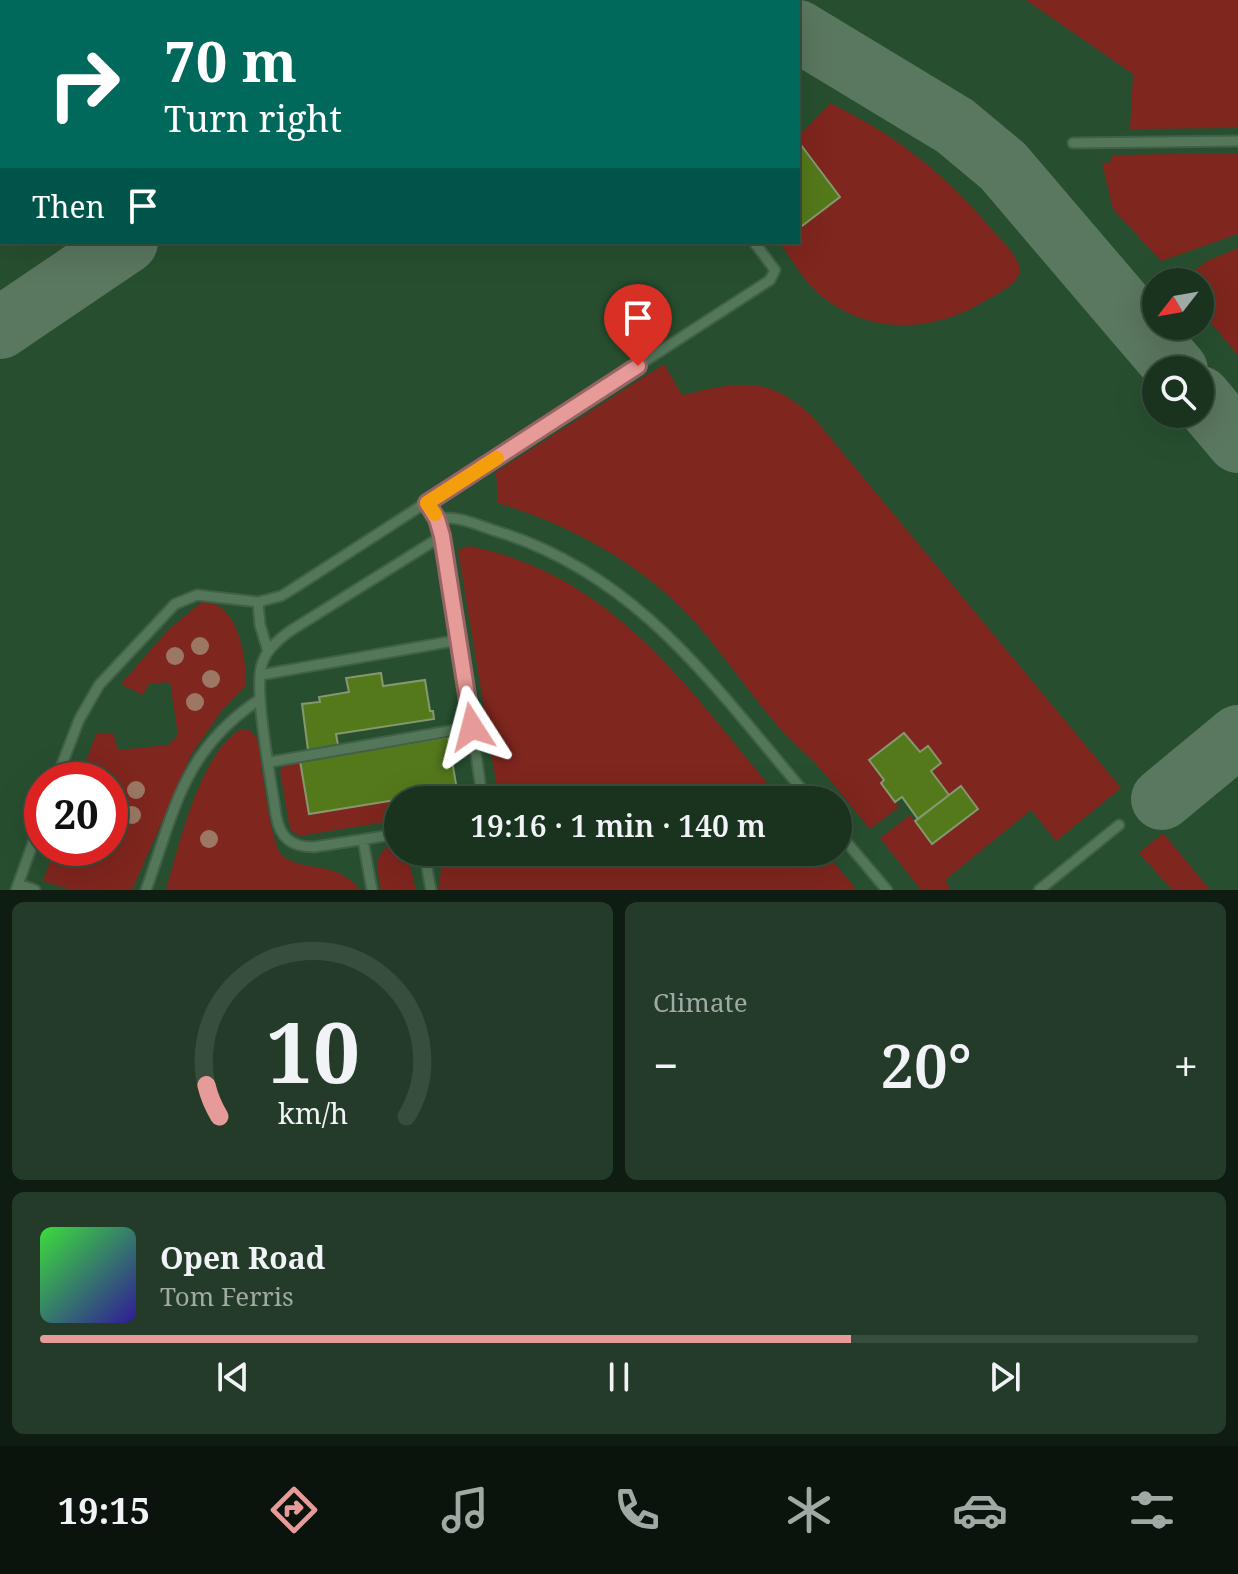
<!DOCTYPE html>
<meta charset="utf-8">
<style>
:root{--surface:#1a331f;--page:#233b28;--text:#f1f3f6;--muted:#9faaa4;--line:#384e3d;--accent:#e69b98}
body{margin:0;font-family:"Noto Serif",serif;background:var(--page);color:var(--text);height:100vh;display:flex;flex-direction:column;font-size:30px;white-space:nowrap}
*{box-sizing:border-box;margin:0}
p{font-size:26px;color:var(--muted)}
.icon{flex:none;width:44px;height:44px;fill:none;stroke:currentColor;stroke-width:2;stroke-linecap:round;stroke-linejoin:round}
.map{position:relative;height:890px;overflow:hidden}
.drawer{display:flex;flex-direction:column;gap:12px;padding:12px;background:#0e1c11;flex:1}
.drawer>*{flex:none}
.banner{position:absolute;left:0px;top:0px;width:800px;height:244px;box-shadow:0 8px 32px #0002,0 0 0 2px var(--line);background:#00695c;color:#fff;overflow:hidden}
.needle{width:52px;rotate:239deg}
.controls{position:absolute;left:1142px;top:268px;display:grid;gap:16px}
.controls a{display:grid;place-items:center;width:72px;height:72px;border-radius:50%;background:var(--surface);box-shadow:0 8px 32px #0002,0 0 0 2px var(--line);font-size:40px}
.speed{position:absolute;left:24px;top:762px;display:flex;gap:16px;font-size:40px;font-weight:700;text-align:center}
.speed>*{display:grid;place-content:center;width:104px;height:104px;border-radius:50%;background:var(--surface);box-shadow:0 8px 32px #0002,0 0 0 2px var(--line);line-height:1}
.speed .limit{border:12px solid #d22;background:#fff;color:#111}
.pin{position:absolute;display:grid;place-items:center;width:68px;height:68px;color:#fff;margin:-82px -34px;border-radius:50% 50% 50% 0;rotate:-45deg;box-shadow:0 0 8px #0007}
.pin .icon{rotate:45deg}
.me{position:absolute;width:88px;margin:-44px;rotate:351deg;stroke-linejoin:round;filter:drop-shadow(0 0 6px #0008)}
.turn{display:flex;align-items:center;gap:28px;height:168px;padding:0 32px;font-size:36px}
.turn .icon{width:104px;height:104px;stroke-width:2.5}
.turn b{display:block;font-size:56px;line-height:68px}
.then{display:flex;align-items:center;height:76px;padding:0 32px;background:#0003;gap:16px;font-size:30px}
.big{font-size:60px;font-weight:600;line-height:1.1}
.drawer .widget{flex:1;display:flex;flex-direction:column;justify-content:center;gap:12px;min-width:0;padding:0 28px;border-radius:12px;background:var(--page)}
.drawer .dial{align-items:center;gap:0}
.dial svg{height:208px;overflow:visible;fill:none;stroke:var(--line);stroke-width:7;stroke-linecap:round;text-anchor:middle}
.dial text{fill:var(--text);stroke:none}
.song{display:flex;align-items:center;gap:24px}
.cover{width:96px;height:96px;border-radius:12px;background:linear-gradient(135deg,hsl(120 70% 55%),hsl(250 70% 35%))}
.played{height:8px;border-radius:4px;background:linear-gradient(90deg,var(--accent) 70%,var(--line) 70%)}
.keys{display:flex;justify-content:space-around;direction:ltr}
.heat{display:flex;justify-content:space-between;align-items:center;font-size:44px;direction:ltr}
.drawer .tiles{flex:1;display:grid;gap:12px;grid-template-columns:1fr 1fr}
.widget:last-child{grid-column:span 2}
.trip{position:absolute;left:384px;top:786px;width:468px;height:80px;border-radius:40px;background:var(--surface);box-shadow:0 8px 32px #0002,0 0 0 2px var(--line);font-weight:600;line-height:80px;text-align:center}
.menu{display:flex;height:128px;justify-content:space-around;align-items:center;background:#0a140c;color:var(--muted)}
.menu .icon{width:56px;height:56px}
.menu .selected{color:var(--accent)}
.menu b{font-size:36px;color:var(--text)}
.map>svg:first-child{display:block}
</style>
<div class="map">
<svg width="1238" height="890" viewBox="0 0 1238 890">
<rect width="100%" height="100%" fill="#224429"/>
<path fill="#274f2f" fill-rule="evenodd" d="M0,0H1238V890H0ZM2,2H798V242H2ZM1156,282H1200V326H1156ZM1156,370H1200V414H1156ZM42,780H110V848H42ZM398,800H838V852H398Z"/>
<path fill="#7f261e" d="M0,0H376L2,2L0,235Z
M1026,0H1238V128L1130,129L1133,74Z
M830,103C898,136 945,174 994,232C1004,244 1019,256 1020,272C1015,287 996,294 983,302C931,334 864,335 817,292C802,278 792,260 780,243L798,242V229L840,197L798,141V137Z
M1238,153V234L1161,261L1113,209L1102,163L1111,162V155Z
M1238,248V355L1200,310V282H1180L1207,261Z
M664,364L682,395C739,382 767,374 813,417L1121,788L1056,841L1031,810L945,880L951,890H921L880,838L910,815L932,844L978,809L961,786L949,795L931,771L941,763L928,746L920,752L904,733L869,759L884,780L881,783L899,807L870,829C852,808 835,785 816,764C804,751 789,739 777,725C748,691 723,654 694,621C641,563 572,526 498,503L496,472Z
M468,546C614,573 692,694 781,800H499L458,550Z
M202,602C238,600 247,659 246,685L222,710L191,755L132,890H71L43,881L55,848H110V780H79L96,734L113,733L118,750L168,745L178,735L170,682L149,684L143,695L121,684L169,629Z
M241,729H248L257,738C262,761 269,842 282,855C301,873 336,859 360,890H166C179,846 199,754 241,729Z
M300,761L309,814L453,790L454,800H398V820L299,836L290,829L280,771L286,764Z
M1163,833L1210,890H1172L1139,853Z
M388,847H398V852L407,853L416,890H381C378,873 372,857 388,847Z
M449,852H825L857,890H438L441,870Z"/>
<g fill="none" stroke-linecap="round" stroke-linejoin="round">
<path stroke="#5a775f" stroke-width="62" d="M747,0L751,2
M499,2L502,0
M798,31L955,126L1003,166L1177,370
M0,328L127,242
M1200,397L1238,442
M1162,799L1238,736"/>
</g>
<path fill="#54791b" stroke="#859870" stroke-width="2" d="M798,141L840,197L798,229Z
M381,673L383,686L425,680L430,711H433L434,719L336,734L338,745L308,750L302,704L320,702L319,697L349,692L346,678Z
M904,733L920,752L928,746L941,763L931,771L949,795L918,819L902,797L895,802L881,783L884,780L869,760Z
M448,737L457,790L309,814L300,761Z
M961,786L978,809L932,844L915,821Z"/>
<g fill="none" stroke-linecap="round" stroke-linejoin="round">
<defs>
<path id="service" d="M1073,143L1238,141
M427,503L437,519L442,536L472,727L480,782V800
M437,519C457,515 477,525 496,531C641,575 717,691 811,800
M258,602L260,625L268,651
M260,675L459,640
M270,762L472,727
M56,780L79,720L99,685L175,604L197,595L258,602L281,596L291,590L770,280L775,270L754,242
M838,832L887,890
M398,834L314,847C291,847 280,838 276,815C272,784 253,690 262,664C266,650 278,640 290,631L442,536
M363,840L372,890
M424,852L431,890
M18,884L35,890
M16,890L42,818
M146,890C175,809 183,750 260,699
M1039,890L1119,825"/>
</defs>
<use href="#service" stroke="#416048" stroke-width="13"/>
<use href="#service" stroke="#547759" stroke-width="9"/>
</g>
<g fill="#9c7864">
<circle cx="200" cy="646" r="9"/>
<circle cx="175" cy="656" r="9"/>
<circle cx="211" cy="679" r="9"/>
<circle cx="195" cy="702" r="9"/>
<circle cx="136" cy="790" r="9"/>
<circle cx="132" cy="815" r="9"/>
<circle cx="209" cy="839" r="9"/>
</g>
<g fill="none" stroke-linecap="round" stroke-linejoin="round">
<defs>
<path id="route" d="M472,727L442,536L437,519L427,503L638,366"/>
</defs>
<use href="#route" stroke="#966563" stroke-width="20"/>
<use href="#route" stroke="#e69b98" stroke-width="14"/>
<path stroke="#f59e0b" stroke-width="14" d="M435,514L427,503L497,458"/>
</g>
</svg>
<div class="controls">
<a><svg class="needle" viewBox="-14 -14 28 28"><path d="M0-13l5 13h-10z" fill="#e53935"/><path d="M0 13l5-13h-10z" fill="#9faaa4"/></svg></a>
<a><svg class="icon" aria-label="search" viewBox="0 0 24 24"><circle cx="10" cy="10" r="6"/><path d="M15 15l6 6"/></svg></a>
</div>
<div class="speed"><div class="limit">20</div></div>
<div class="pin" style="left:638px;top:366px;background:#d93025"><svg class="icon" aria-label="arrive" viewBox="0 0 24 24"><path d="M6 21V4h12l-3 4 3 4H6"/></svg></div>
<svg class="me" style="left:472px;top:727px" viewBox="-20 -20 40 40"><path d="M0-17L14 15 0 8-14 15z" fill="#e69b98" stroke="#fff" stroke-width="4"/></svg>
<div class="trip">19:16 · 1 min · 140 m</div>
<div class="banner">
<div class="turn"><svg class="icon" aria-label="right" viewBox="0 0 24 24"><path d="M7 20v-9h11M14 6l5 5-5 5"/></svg><div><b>70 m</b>Turn right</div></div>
<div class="then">Then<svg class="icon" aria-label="arrive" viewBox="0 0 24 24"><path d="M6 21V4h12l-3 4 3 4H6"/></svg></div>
</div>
</div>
<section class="drawer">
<div class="tiles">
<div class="widget dial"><svg viewBox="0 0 100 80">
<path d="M14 69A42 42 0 1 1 86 69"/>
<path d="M14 69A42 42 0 0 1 9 57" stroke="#e69b98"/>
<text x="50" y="56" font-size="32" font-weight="700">10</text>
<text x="50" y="72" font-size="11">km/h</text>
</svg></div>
<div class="widget"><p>Climate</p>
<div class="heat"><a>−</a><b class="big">20°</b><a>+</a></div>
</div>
<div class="widget">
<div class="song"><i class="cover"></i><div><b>Open Road</b><p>Tom Ferris</p></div></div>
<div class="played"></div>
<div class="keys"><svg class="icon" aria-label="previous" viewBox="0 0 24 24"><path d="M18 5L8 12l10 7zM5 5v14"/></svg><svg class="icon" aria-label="pause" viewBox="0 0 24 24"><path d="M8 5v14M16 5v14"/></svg><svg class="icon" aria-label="next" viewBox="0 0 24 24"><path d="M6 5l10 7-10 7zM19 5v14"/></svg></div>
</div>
</div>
</section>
<nav class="menu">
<b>19:15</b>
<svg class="icon selected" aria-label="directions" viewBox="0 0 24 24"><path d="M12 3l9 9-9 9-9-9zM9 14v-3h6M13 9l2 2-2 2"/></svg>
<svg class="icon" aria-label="music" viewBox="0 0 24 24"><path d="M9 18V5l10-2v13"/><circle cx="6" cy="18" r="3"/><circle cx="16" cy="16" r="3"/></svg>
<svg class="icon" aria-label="phone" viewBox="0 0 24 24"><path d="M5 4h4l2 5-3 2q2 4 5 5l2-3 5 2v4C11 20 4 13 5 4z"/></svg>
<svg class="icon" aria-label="climate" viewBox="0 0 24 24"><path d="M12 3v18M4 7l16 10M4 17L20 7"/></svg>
<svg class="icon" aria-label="car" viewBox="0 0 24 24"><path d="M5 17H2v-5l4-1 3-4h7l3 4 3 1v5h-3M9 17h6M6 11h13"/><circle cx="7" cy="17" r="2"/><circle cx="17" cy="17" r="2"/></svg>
<svg class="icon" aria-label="filters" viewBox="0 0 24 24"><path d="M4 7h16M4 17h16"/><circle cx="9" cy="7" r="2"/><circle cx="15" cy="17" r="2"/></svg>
</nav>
